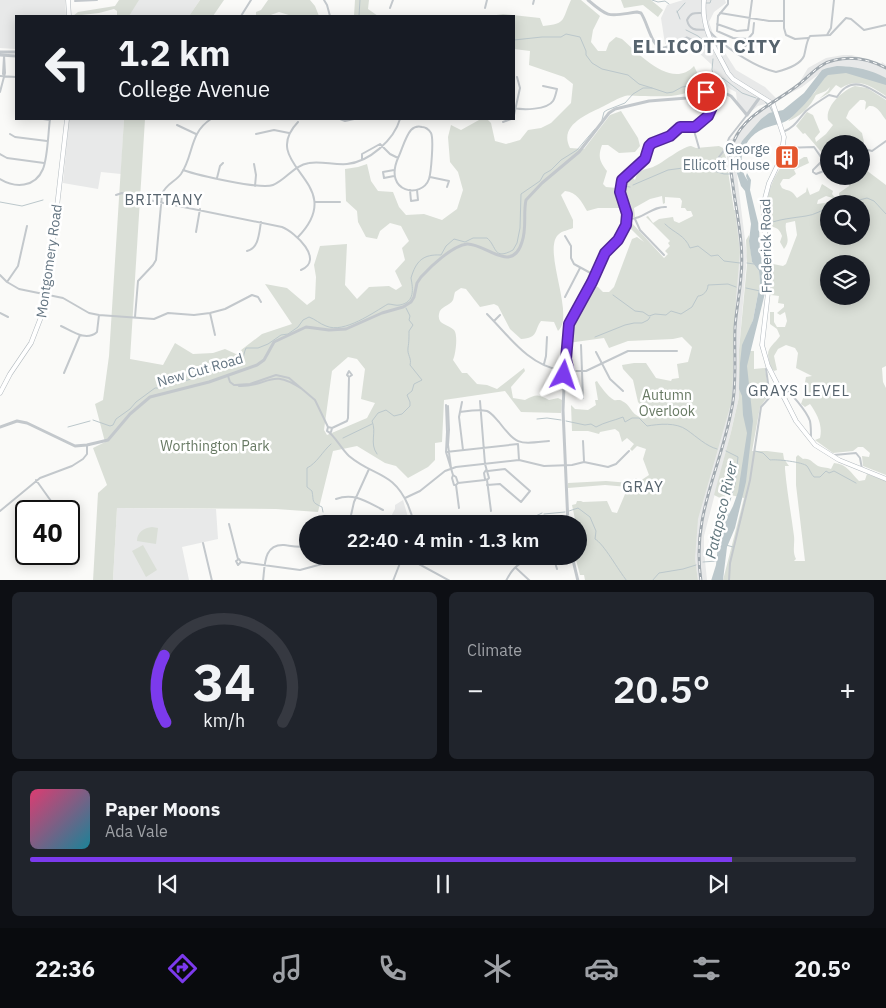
<!DOCTYPE html>
<meta charset="utf-8">
<style>
:root{--surface:#171b24;--page:#20242c;--text:#f1f3f6;--muted:#9ea1a6;--line:#363941;--accent:#7c3aed}
body{margin:0;font-family:"IBM Plex Sans",sans-serif;background:var(--page);color:var(--text);height:100vh;display:flex;flex-direction:column;font-size:19px;white-space:nowrap}
*{box-sizing:border-box;margin:0}
p{font-size:16px;color:var(--muted)}
.icon{flex:none;width:28px;height:28px;fill:none;stroke:currentColor;stroke-width:2;stroke-linecap:round;stroke-linejoin:round}
.map{position:relative;height:580px;overflow:hidden}
.sheet{display:flex;flex-direction:column;gap:12px;padding:12px;background:#0d0f14;flex:1}
.sheet>*{flex:none}
.hud{position:absolute;left:15px;top:15px;width:500px;height:105px;border-radius:0px;box-shadow:0 2px 12px #0003;background:#171b24;color:var(--text);overflow:hidden}
.controls{position:absolute;left:820px;top:135px;display:grid;gap:10px}
.controls a{display:grid;place-items:center;width:50px;height:50px;border-radius:50%;background:var(--surface);box-shadow:0 2px 12px #0003;font-size:25px}
.speed{position:absolute;left:15px;top:500px;display:flex;gap:10px;font-size:25px;font-weight:700;text-align:center}
.speed>*{display:grid;place-content:center;width:65px;height:65px;border-radius:50%;background:var(--surface);box-shadow:0 2px 12px #0003;line-height:1}
.speed .limit{border:2px solid #111;border-radius:8px;background:#fff;color:#111}
.pin{position:absolute;display:grid;place-items:center;width:42px;height:42px;color:#fff;margin:-21px;border:2px solid #fff;border-radius:50%;box-shadow:0 1px 5px #0007}
.me{position:absolute;width:55px;margin:-28px;rotate:5deg;stroke-linejoin:round;filter:drop-shadow(0 0 4px #0008)}
.turn{display:flex;align-items:center;gap:18px;height:105px;padding:0 20px;font-size:22px}
.turn .icon{width:65px;height:65px;stroke-width:2.5}
.turn b{display:block;font-size:35px;line-height:42px}
.big{font-size:38px;font-weight:600;line-height:1.1}
.sheet .tile{flex:1;display:flex;flex-direction:column;justify-content:center;gap:8px;min-width:0;padding:0 18px;border-radius:8px;background:var(--page)}
.sheet .dial{align-items:center;gap:0}
.dial svg{height:130px;overflow:visible;fill:none;stroke:var(--line);stroke-width:7;stroke-linecap:round;text-anchor:middle}
.dial text{fill:var(--text);stroke:none}
.song{display:flex;align-items:center;gap:15px}
.cover{width:60px;height:60px;border-radius:8px;background:linear-gradient(135deg,hsl(340 70% 55%),hsl(190 70% 35%))}
.played{height:5px;border-radius:2px;background:linear-gradient(90deg,var(--accent) 85%,var(--line) 85%)}
.keys{display:flex;justify-content:space-around;direction:ltr}
.heat{display:flex;justify-content:space-between;align-items:center;font-size:28px;direction:ltr}
.sheet .tiles{flex:1;display:grid;gap:12px;grid-template-columns:1fr 1fr}
.tile:last-child{grid-column:span 2}
.trip{position:absolute;left:299px;top:515px;width:288px;height:50px;border-radius:25px;background:var(--surface);box-shadow:0 2px 12px #0003;font-weight:600;line-height:50px;text-align:center}
.dock{display:flex;height:80px;justify-content:space-around;align-items:center;background:#090b0e;color:var(--muted)}
.dock .icon{width:35px;height:35px}
.dock .active{color:var(--accent)}
.dock b{font-size:22px;color:var(--text)}
.map>svg:first-child{display:block}
</style>
<div class="map">
<svg width="886" height="581" viewBox="0 0 886 581">
<rect width="100%" height="100%" fill="#fafaf8"/>
<path fill="#e8e9e9" d="M0,0H65L66,16H16V49L0,48Z
M124,0H200L189,16H118Z
M683,0H725L726,3L714,12L709,22L713,34L736,70L765,87L776,98L799,83L808,68L826,58L843,55H852L881,64L882,62L886,65V78L863,69L843,66L827,68L802,87L779,99L775,104L769,103L758,106L745,116L737,101L736,92L730,89L714,72L711,64L689,44H665L661,18L667,5Z
M769,103L775,113H769L761,119L742,141L735,159L747,256L739,350V397L731,432L704,536V551L707,580H698L696,568H691L696,515L731,367L732,310L739,255L735,210L727,158L728,141L729,138L732,139L739,128L748,119Z
M69,119H124L121,174L101,172L98,189L63,183Z
M403,500L410,524H387L395,509V505Z
M117,508L216,509L218,539L182,547L189,580L113,581Z"/>
<path fill="#dadfd7" fill-rule="evenodd" d="M119,0H139L129,16H117V11L114,9L99,13L73,16L78,12L115,6Z
M200,0H224L213,16H189Z
M268,0H310L315,6L319,16H292L279,12L268,16H256V12L261,10Z
M355,0H369L368,9L378,16H354Z
M571,0H581L600,16L593,30L591,42L598,51H606L609,43L616,37L622,39C639,54 672,90 694,66L703,85C681,99 665,96 640,96C635,96 629,95 625,96C618,98 610,103 604,106C588,114 558,125 570,148L584,149L610,115L621,111L638,138L640,146L635,152L619,153L608,145H602C598,156 599,161 607,171L603,184L606,187L617,188L622,208H598L587,211C581,201 577,192 565,191L561,195L573,220V228C569,230 562,231 559,234C541,248 576,316 558,331L554,322L541,321C534,330 539,338 521,339L510,329L498,306L494,304L480,307L466,289L461,288L455,292C454,295 454,297 453,300C450,306 440,306 439,314C437,325 448,324 454,330C458,334 456,354 453,360L462,373H467L477,384L487,385L497,389L524,368L525,371L511,387L513,398L525,400C536,394 538,394 549,400L558,398L562,400L561,413L521,412L505,391L444,400L442,442L435,443V460L428,467L408,478L396,466L385,463L357,446L333,451L318,512L276,509L117,508L113,580L93,581L98,493L107,485L93,448L105,442L95,404L103,400L109,356L124,119H145L130,359L163,365L175,343L193,354L213,353L225,349L236,354L262,334L292,324L265,284L287,288L307,305L315,299L316,277L314,265L320,246L347,244L345,285L357,299L369,287L389,286L396,290L402,286L395,271L405,260L402,248L409,241L401,226L390,223L380,231L377,239L366,237L358,222L357,211L346,201L345,169L358,167L367,164L371,181L378,191L393,192L399,207L406,215L424,214L442,220L457,209L463,190L458,172L450,162L448,137L451,125L461,130L479,120L487,119L491,123L495,141L506,144L520,140L528,130L541,128L551,123L571,103L573,84L564,77L529,65L530,51L514,49V16H490L503,14L540,18L543,26C567,24 562,19 571,0ZM348,357L357,359L365,369L361,399L375,403L367,418L327,435L324,430L332,371Z
M621,0H651L663,10L658,17L643,5L624,8Z
M837,66L863,69L886,78V96C871,86 858,77 841,88L836,85L829,93L819,99L828,91L830,87L826,91L816,95C811,106 800,117 788,121L815,92L823,79Z
M855,86L867,88L886,100V120C881,114 878,105 869,106L865,110L866,102L864,100H860L849,111L846,118L862,133L864,142L860,144H829V161L805,133L803,134L796,126L807,112L813,115L820,132L815,138L816,142L826,134L833,125L828,120C825,106 843,90 855,86Z
M691,146L696,148L719,146L723,148L726,158L734,210H735L740,252L736,298L732,400L698,519L695,559L698,580H585L584,575H580L575,556L581,554L578,524H576L572,505L576,504L577,501H581L583,502L607,501L612,512L617,513L628,487L605,485L568,488V483L606,481L630,483L636,478L640,481L649,475L643,459L646,449L637,446L632,451L630,449L634,444L627,438L622,442L619,432L615,429L600,432L599,434L588,431H572L571,405L575,409L588,410L596,405L595,400H598L595,382L597,381C601,387 607,396 614,400C616,401 620,399 622,401C630,404 631,414 640,417L646,411L638,402L633,380L623,369L622,365L634,363H646L656,378L671,381L672,379L679,378L677,364L688,362L692,347L682,337L673,339L628,341L609,348L604,338L568,343L569,334H571V326L593,286L598,287L603,292H609L614,287L632,239L637,237L644,242L628,226L631,222L664,258L668,254L665,251L670,246L668,243L670,241L646,217L648,216L653,223L659,219L673,217L674,221L679,223L693,216L691,211H687L685,208H681L682,201L680,198L665,197V203L663,204L662,196L650,199L634,208L635,217H632L629,215C626,200 616,187 630,175L635,180C636,177 636,176 638,173C643,169 647,169 653,167C663,163 681,147 691,146Z
M804,157H807L809,163L796,169L794,170L796,174L789,179H783L780,184L782,188C790,192 791,189 797,198L806,192L807,187L810,195L819,191L822,184L833,191L832,194L836,199L826,196L818,200L817,204L848,200L846,197L839,195V193L849,186L850,179L848,176H861V168L866,170L886,185V366L882,368L883,382L886,388V475L863,466L862,456L869,457L870,453L863,447H858L853,451L833,453L815,440L820,438C823,425 817,414 810,404L805,407L801,404L806,390L804,387L806,377L812,376L796,368L798,353L795,348L786,345L778,349L774,356L777,370L774,371C771,368 770,365 769,360C765,348 774,345 780,336L777,329L770,324V312H774V322L777,327H785L787,321L785,312L780,315L777,313L784,307V304L778,303L779,296L771,295L772,266L773,264L783,266L786,264L797,235L795,221L786,223C784,233 792,240 784,249L780,242L782,236C779,227 775,228 768,225C764,200 770,181 785,161H792L794,163ZM829,204H861V236H829ZM829,264H861V296H829Z
M749,235L752,262L759,271L760,283L753,320L742,351H754V369L765,368L769,395L760,407L752,451H767L783,453L784,459L789,466H785V469C787,492 791,513 794,536C795,544 792,551 796,559L794,561H805L796,485V457L798,455L803,459C811,458 812,463 818,466C822,468 827,467 831,469L834,463C847,464 851,473 859,481L865,480L867,474L886,481V580H723L744,498L726,494L724,500L714,495L731,432L739,397V350L747,264L746,240Z
M152,527L158,528L156,544L137,541C137,532 144,528 152,527Z
M143,545L157,570L146,577L132,551Z"/>
<path fill="#bbc7cb" d="M837,66C854,66 872,70 886,78V85L846,73L828,75C823,79 820,85 816,90C810,99 801,108 793,116C783,126 770,124 759,131C741,142 736,165 748,181L746,176L747,173L751,180L750,190L759,226L760,254L763,263L765,284V293L747,366L753,421L746,482L735,528L727,547L723,580L711,581L716,565L718,545L724,524L733,506L738,492L747,433L743,415L742,396L739,389L740,363L742,345L753,320L760,283L759,271L752,262L749,241L751,224L745,191L741,186L735,167L736,154L742,141L761,119L769,113L783,110L804,93L822,70L827,68Z"/>
<g fill="none" stroke-linecap="round" stroke-linejoin="round">
<path stroke="#bbc7cb" stroke-width="1" d="M652,0L658,2L665,1L669,4
M706,3H710L711,0
M677,11L680,19
M677,12L685,3
M359,16L360,0
M686,30L698,36L705,42
M514,40L542,37H561L566,34L580,37L586,51V55L592,63L602,69L628,75L639,84L652,88
M713,59L712,70L714,75L724,79L742,93L756,98
M765,102L770,107L773,113
M602,120L604,112L607,110L625,103L633,94L643,88H652L667,93L673,92L682,87L690,86L701,77L713,74
M710,170H712
M714,171L724,174H730
M633,185L668,170L683,168L690,169L694,167L697,169L704,168L708,169
M623,186L630,187
M0,202L22,206L43,200
M844,204L867,198L874,201L886,214
M665,224C674,233 685,235 690,248L698,246L711,256L718,255L724,261L740,263
M767,224C779,219 793,218 806,216C815,215 821,210 829,208
M747,263L754,264
M746,288L760,291
M613,295L635,311L643,312L649,316L655,314L666,315L671,311L681,314L692,307L698,296C703,296 708,291 708,285L728,284L736,287
M595,337L625,325L634,323H642L648,320L650,317
M750,394H757L766,398
M537,419L547,418L561,420
M93,420L110,426L113,425L116,419L130,409L136,402L155,388H165L170,384L188,380L203,373L216,371L224,367H228C232,363 239,365 242,360C244,357 244,352 246,348H258L268,344L281,335L288,334L298,327L303,320L309,317C315,319 320,324 326,326C344,334 374,312 388,304C392,304 396,306 400,305C415,302 413,289 411,278C416,261 423,254 441,255L446,246L454,239L465,242L473,238H487C497,246 493,261 513,250L517,243L520,228L521,194L540,181L544,174L551,170L561,160L577,150L595,129
M566,421L585,425L591,424L596,427C605,422 613,421 623,417L625,422L632,418H639L647,426C659,424 676,422 687,430C697,437 706,446 717,449
M68,427L90,421
M343,438L372,424
M726,451L738,457L735,484L728,507V516
M755,451L763,453L770,460C776,459 803,462 807,466C810,470 811,474 814,477H820L826,471L829,473L834,471L856,483
M377,454C369,443 377,433 372,421L378,413L386,410L394,416L402,414L410,406V402L407,395L412,391L414,384L422,380L410,365C412,358 407,355 408,348C409,341 409,339 409,331L413,325L409,320L410,316L406,308
M569,511L578,508L590,517L596,531L595,539C604,544 618,570 627,581
M323,512L322,507C311,502 314,502 312,491L307,487V468C317,463 322,452 331,444
M544,514L565,512
M508,524L521,523L542,513
M726,545L733,547
M703,562L717,561
M652,581L659,573L683,569L696,565"/>
<defs>
<path id="secondary" d="M68,0L69,16
M704,0C701,30 715,47 728,73L733,79L773,104L784,137L781,158L769,183L763,206L769,284L762,345L768,366L796,421L815,445L839,460L886,479
M0,393L10,374L31,343L43,312L50,268L67,119"/>
</defs>
<use href="#secondary" stroke="#b3babf" stroke-width="5"/>
<path stroke="#c3c8cc" stroke-width="2" d="M324,0L327,5L330,16
M728,0V4L718,16L717,31L733,38L748,39
M784,0V28L786,35L795,39L808,38
M75,1L97,0
M533,4L534,0
M390,8L393,0
M485,8L487,0
M703,13C694,13 691,12 687,20C690,33 700,29 708,30C723,46 754,67 776,72C784,70 800,65 804,56C806,49 806,42 810,36L830,35L846,18L851,19L864,30L886,25
M720,13L769,21H784
M241,16L251,0
M717,24L737,31L748,30L752,0
M827,35L831,28L834,0
M740,53L748,43V39L753,33L754,23
M3,74L4,57
M0,76L16,77
M0,92L5,73L4,55
M514,108C523,110 547,110 553,101C555,98 556,93 557,89L543,86
M514,115L520,88L517,77
M43,119L50,120
M340,119L345,121L354,119
M298,122C256,166 351,182 298,237
M503,122L511,119
M177,125L196,134
M693,127L699,148
M783,132C794,128 798,120 806,111C813,105 821,100 829,95L837,97C839,94 842,90 845,88C859,78 874,91 886,98
M10,134L15,137L47,141
M256,134L274,130L289,133
M784,148L814,147L823,160L813,170V172L816,174L829,169
M861,148L872,151L886,141
M0,154L7,158L44,163
M362,159V154L380,144L390,154L398,158C402,150 405,137 411,130C414,127 418,126 422,127C426,127 429,130 431,133C434,139 431,173 429,179C422,199 383,193 398,158
M254,164L256,175L255,186
M714,168L719,157L725,149L729,138L747,115
M183,170C197,175 261,190 273,185C286,180 294,165 309,163C321,161 334,165 347,164C369,162 394,140 400,119
M394,170L383,172L384,178L394,176
M430,177L449,181L447,187
M217,178L220,166L223,163
M0,179C15,188 35,188 43,169C48,156 48,133 50,119
M410,190L411,201L418,200L417,190
M116,195L122,193L139,198L282,227C295,232 325,260 301,270
M315,202H340
M627,219C644,220 651,206 666,207
M635,219L640,230L664,255
M196,232L200,209
M565,236L571,246V258L574,264L596,276
M247,251C259,248 259,233 261,222
M0,275L7,282L19,289L63,298L89,313L99,315L154,319L168,313L194,315L210,313L225,309L252,295L258,297L261,302
M7,282L18,266L27,226
M565,297L580,268
M0,313L8,317
M210,313L215,335
M487,314C508,335 529,366 561,370
M135,317L138,281L153,265L156,260L162,194C166,184 175,182 181,174C194,155 189,133 211,119
M494,321L500,315
M61,326C72,331 86,342 97,332L99,315
M581,345L583,398
M596,352L610,379L623,391
M544,364L546,356L547,337
M569,371H586L628,351H677
M64,373L80,335
M228,376L230,382L234,385
M235,385L250,384L276,375L289,378L315,400L328,427
M239,386C270,387 269,367 302,389
M781,387C789,389 807,412 810,421C811,426 811,432 811,438
M480,401L485,464L489,478L487,480L485,479L484,473L486,470
M462,402L459,417L463,450
M446,405L447,432L446,452L453,475L452,478L454,485H456L458,483L456,477L453,475
M448,406L449,430L448,445L451,468
M460,412C468,411 479,409 487,411C492,413 495,418 499,422C517,446 519,444 549,441
M332,428L347,421L348,418L349,377L352,375L349,371L347,375L349,377
M331,432L332,428L328,427L327,431C333,433 342,450 349,456C374,477 393,471 408,505C410,511 413,517 414,524
M583,441L584,461
M518,444L519,460
M446,452L518,444
M834,455L856,453L860,458L862,469
M36,480L51,501L52,511
M487,480L491,511
M458,483L485,480
M456,485L459,508
M487,485L500,484L521,502L530,491L505,469L488,471
M405,498L420,491L445,471L456,467L519,460L544,466L572,465L584,462L608,467L616,464L629,451
M336,499C354,492 367,502 383,510
M0,511L40,478L72,466L83,459L87,454V445
M229,524L238,559
M349,524L354,502L369,469
M203,543L212,581
M553,556L557,569
M406,557L450,581
M241,562L239,559L236,561L238,565L241,562L300,570L333,561L362,556
M516,568L530,581
M263,581C265,566 263,544 284,545C292,546 299,548 308,546
M393,581L402,558
M506,581C515,562 526,560 543,556
M729,581L730,563L750,480L761,407L770,397L766,369L768,366"/>
<path stroke="#c3c8cc" stroke-width="3" d="M588,0C610,19 609,16 637,12L641,13C648,23 652,50 664,48C672,47 679,41 687,38L707,47L715,48
M0,52H16
M0,55L16,56
M561 371a4 4 0 1 1 8 0a4 4 0 1 1-8 0Z
M563,368L565,359L569,324L592,282L605,253L618,240L626,225L627,214L620,192L622,180L645,159L649,146L652,143L670,136L681,127H695L708,116L712,107L711,100L707,93L709,88
M567,374L564,387L563,410L568,524
M0,427L17,421L27,423L75,446L87,445L108,440L130,414L150,397L209,382L257,365L264,360L274,342L306,327L329,330L346,329L382,313L403,307L411,302L414,297L417,283L421,277C431,266 452,246 467,244C485,243 512,275 522,242C527,228 523,213 526,200L542,183L579,152L609,113L615,109L649,101L687,98L705,87H712L731,96L747,115L760,97
M572,556L578,581"/>
<use href="#secondary" stroke="#fff" stroke-width="4"/>
<defs>
<path id="rail" d="M701,581C691,515 721,469 732,407C737,382 734,354 735,328C736,311 740,293 741,276C744,248 738,220 734,193C732,176 727,157 734,141C745,114 777,102 798,85C811,75 819,63 835,60C853,56 871,60 886,68"/>
</defs>
<use href="#rail" stroke="#a2aab0" stroke-width="3"/>
<use href="#rail" stroke="#fff" stroke-width="1" stroke-dasharray="4" stroke-linecap="butt"/>
</g>
<g fill="none" stroke-linecap="round" stroke-linejoin="round">
<defs>
<path id="route" d="M564,375L567,374L569,372L566,359L569,324L592,282L605,253L618,240L626,225L627,214L620,192L622,180L645,159L649,146L652,143L670,136L680,127H695L708,116L712,107L711,100L706,92"/>
</defs>
<use href="#route" stroke="#51269a" stroke-width="12"/>
<use href="#route" stroke="#7c3aed" stroke-width="9"/>
</g>
<defs>
<symbol id="building-square" viewBox="-11 -11 22 22"><rect x="-9" y="-9" width="18" height="18" rx="4" fill="#e4572e" stroke="#fff"/><path d="M-4-6H4V6H1V3H-1V6H-4ZM-2.5-4.3h1.7v1.8h-1.7ZM.8-4.3h1.7v1.8H.8ZM-2.5-1h1.7V.8h-1.7ZM.8-1h1.7V.8H.8Z" fill="#fff"/></symbol>
</defs>
<g fill-rule="evenodd">
<use href="#building-square" x="773" y="143" width="28" height="28"/>
</g>
<g text-anchor="middle" dominant-baseline="central" stroke-width="5" stroke-linejoin="round" paint-order="stroke">
<g font-size="14" fill="#657683" stroke="#fff" text-anchor="end">
<text x="770" y="149">George<tspan x="770" dy="16">Ellicott House</tspan></text>
</g>
<g font-size="14" fill="#657683" stroke="#fff">
<text transform="translate(766 246) rotate(-91)">Frederick Road</text>
<text transform="translate(49 261) rotate(-82)">Montgomery Road</text>
<text transform="translate(200 370) rotate(-16)">New Cut Road</text>
</g>
<g font-size="14" fill="#687a64" stroke="#fff">
<text x="667" y="395">Autumn<tspan x="667" dy="16">Overlook</tspan></text>
<text x="215" y="446">Worthington Park</text>
</g>
<g font-size="15" letter-spacing="1" fill="#57646e" stroke="#fff">
<text x="164" y="199">BRITTANY</text>
<text x="799" y="390">GRAYS LEVEL</text>
<text x="643" y="486">GRAY</text>
</g>
<g font-size="15" font-style="italic" fill="#60757c" stroke="#fff">
<text transform="translate(721 510) rotate(-77)">Patapsco River</text>
</g>
<g font-size="19" font-weight="bold" letter-spacing="1" fill="#57646e" stroke="#fff">
<text x="707" y="46">ELLICOTT CITY</text>
</g>
</g>
</svg>
<div class="controls">
<a><svg class="icon" aria-label="sound" viewBox="0 0 24 24"><path d="M4 9h4l5-4v14l-5-4H4zM17 9q2 3 0 6"/></svg></a>
<a><svg class="icon" aria-label="search" viewBox="0 0 24 24"><circle cx="10" cy="10" r="6"/><path d="M15 15l6 6"/></svg></a>
<a><svg class="icon" aria-label="layers" viewBox="0 0 24 24"><path d="M12 4l9 5-9 5-9-5zM3 14l9 5 9-5"/></svg></a>
</div>
<div class="speed"><div class="limit">40</div></div>
<div class="pin" style="left:706px;top:92px;background:#d93025"><svg class="icon" aria-label="arrive" viewBox="0 0 24 24"><path d="M6 21V4h12l-3 4 3 4H6"/></svg></div>
<svg class="me" style="left:564px;top:375px" viewBox="-20 -20 40 40"><path d="M0-17L14 15 0 8-14 15z" fill="#7c3aed" stroke="#fff" stroke-width="4"/></svg>
<div class="trip">22:40 · 4 min · 1.3 km</div>
<div class="hud">
<div class="turn"><svg class="icon" aria-label="left" viewBox="0 0 24 24"><path d="M17 20v-9H6M10 6l-5 5 5 5"/></svg><div><b>1.2 km</b>College Avenue</div></div>
</div>
</div>
<section class="sheet">
<div class="tiles">
<div class="tile dial"><svg viewBox="0 0 100 80">
<path d="M14 69A42 42 0 1 1 86 69"/>
<path d="M14 69A42 42 0 0 1 13 28" stroke="#7c3aed"/>
<text x="50" y="56" font-size="32" font-weight="700">34</text>
<text x="50" y="72" font-size="11">km/h</text>
</svg></div>
<div class="tile"><p>Climate</p>
<div class="heat"><a>−</a><b class="big">20.5°</b><a>+</a></div>
</div>
<div class="tile">
<div class="song"><i class="cover"></i><div><b>Paper Moons</b><p>Ada Vale</p></div></div>
<div class="played"></div>
<div class="keys"><svg class="icon" aria-label="previous" viewBox="0 0 24 24"><path d="M18 5L8 12l10 7zM5 5v14"/></svg><svg class="icon" aria-label="pause" viewBox="0 0 24 24"><path d="M8 5v14M16 5v14"/></svg><svg class="icon" aria-label="next" viewBox="0 0 24 24"><path d="M6 5l10 7-10 7zM19 5v14"/></svg></div>
</div>
</div>
</section>
<nav class="dock">
<b>22:36</b>
<svg class="icon active" aria-label="directions" viewBox="0 0 24 24"><path d="M12 3l9 9-9 9-9-9zM9 14v-3h6M13 9l2 2-2 2"/></svg>
<svg class="icon" aria-label="music" viewBox="0 0 24 24"><path d="M9 18V5l10-2v13"/><circle cx="6" cy="18" r="3"/><circle cx="16" cy="16" r="3"/></svg>
<svg class="icon" aria-label="phone" viewBox="0 0 24 24"><path d="M5 4h4l2 5-3 2q2 4 5 5l2-3 5 2v4C11 20 4 13 5 4z"/></svg>
<svg class="icon" aria-label="climate" viewBox="0 0 24 24"><path d="M12 3v18M4 7l16 10M4 17L20 7"/></svg>
<svg class="icon" aria-label="car" viewBox="0 0 24 24"><path d="M5 17H2v-5l4-1 3-4h7l3 4 3 1v5h-3M9 17h6M6 11h13"/><circle cx="7" cy="17" r="2"/><circle cx="17" cy="17" r="2"/></svg>
<svg class="icon" aria-label="filters" viewBox="0 0 24 24"><path d="M4 7h16M4 17h16"/><circle cx="9" cy="7" r="2"/><circle cx="15" cy="17" r="2"/></svg>
<b>20.5°</b>
</nav>
